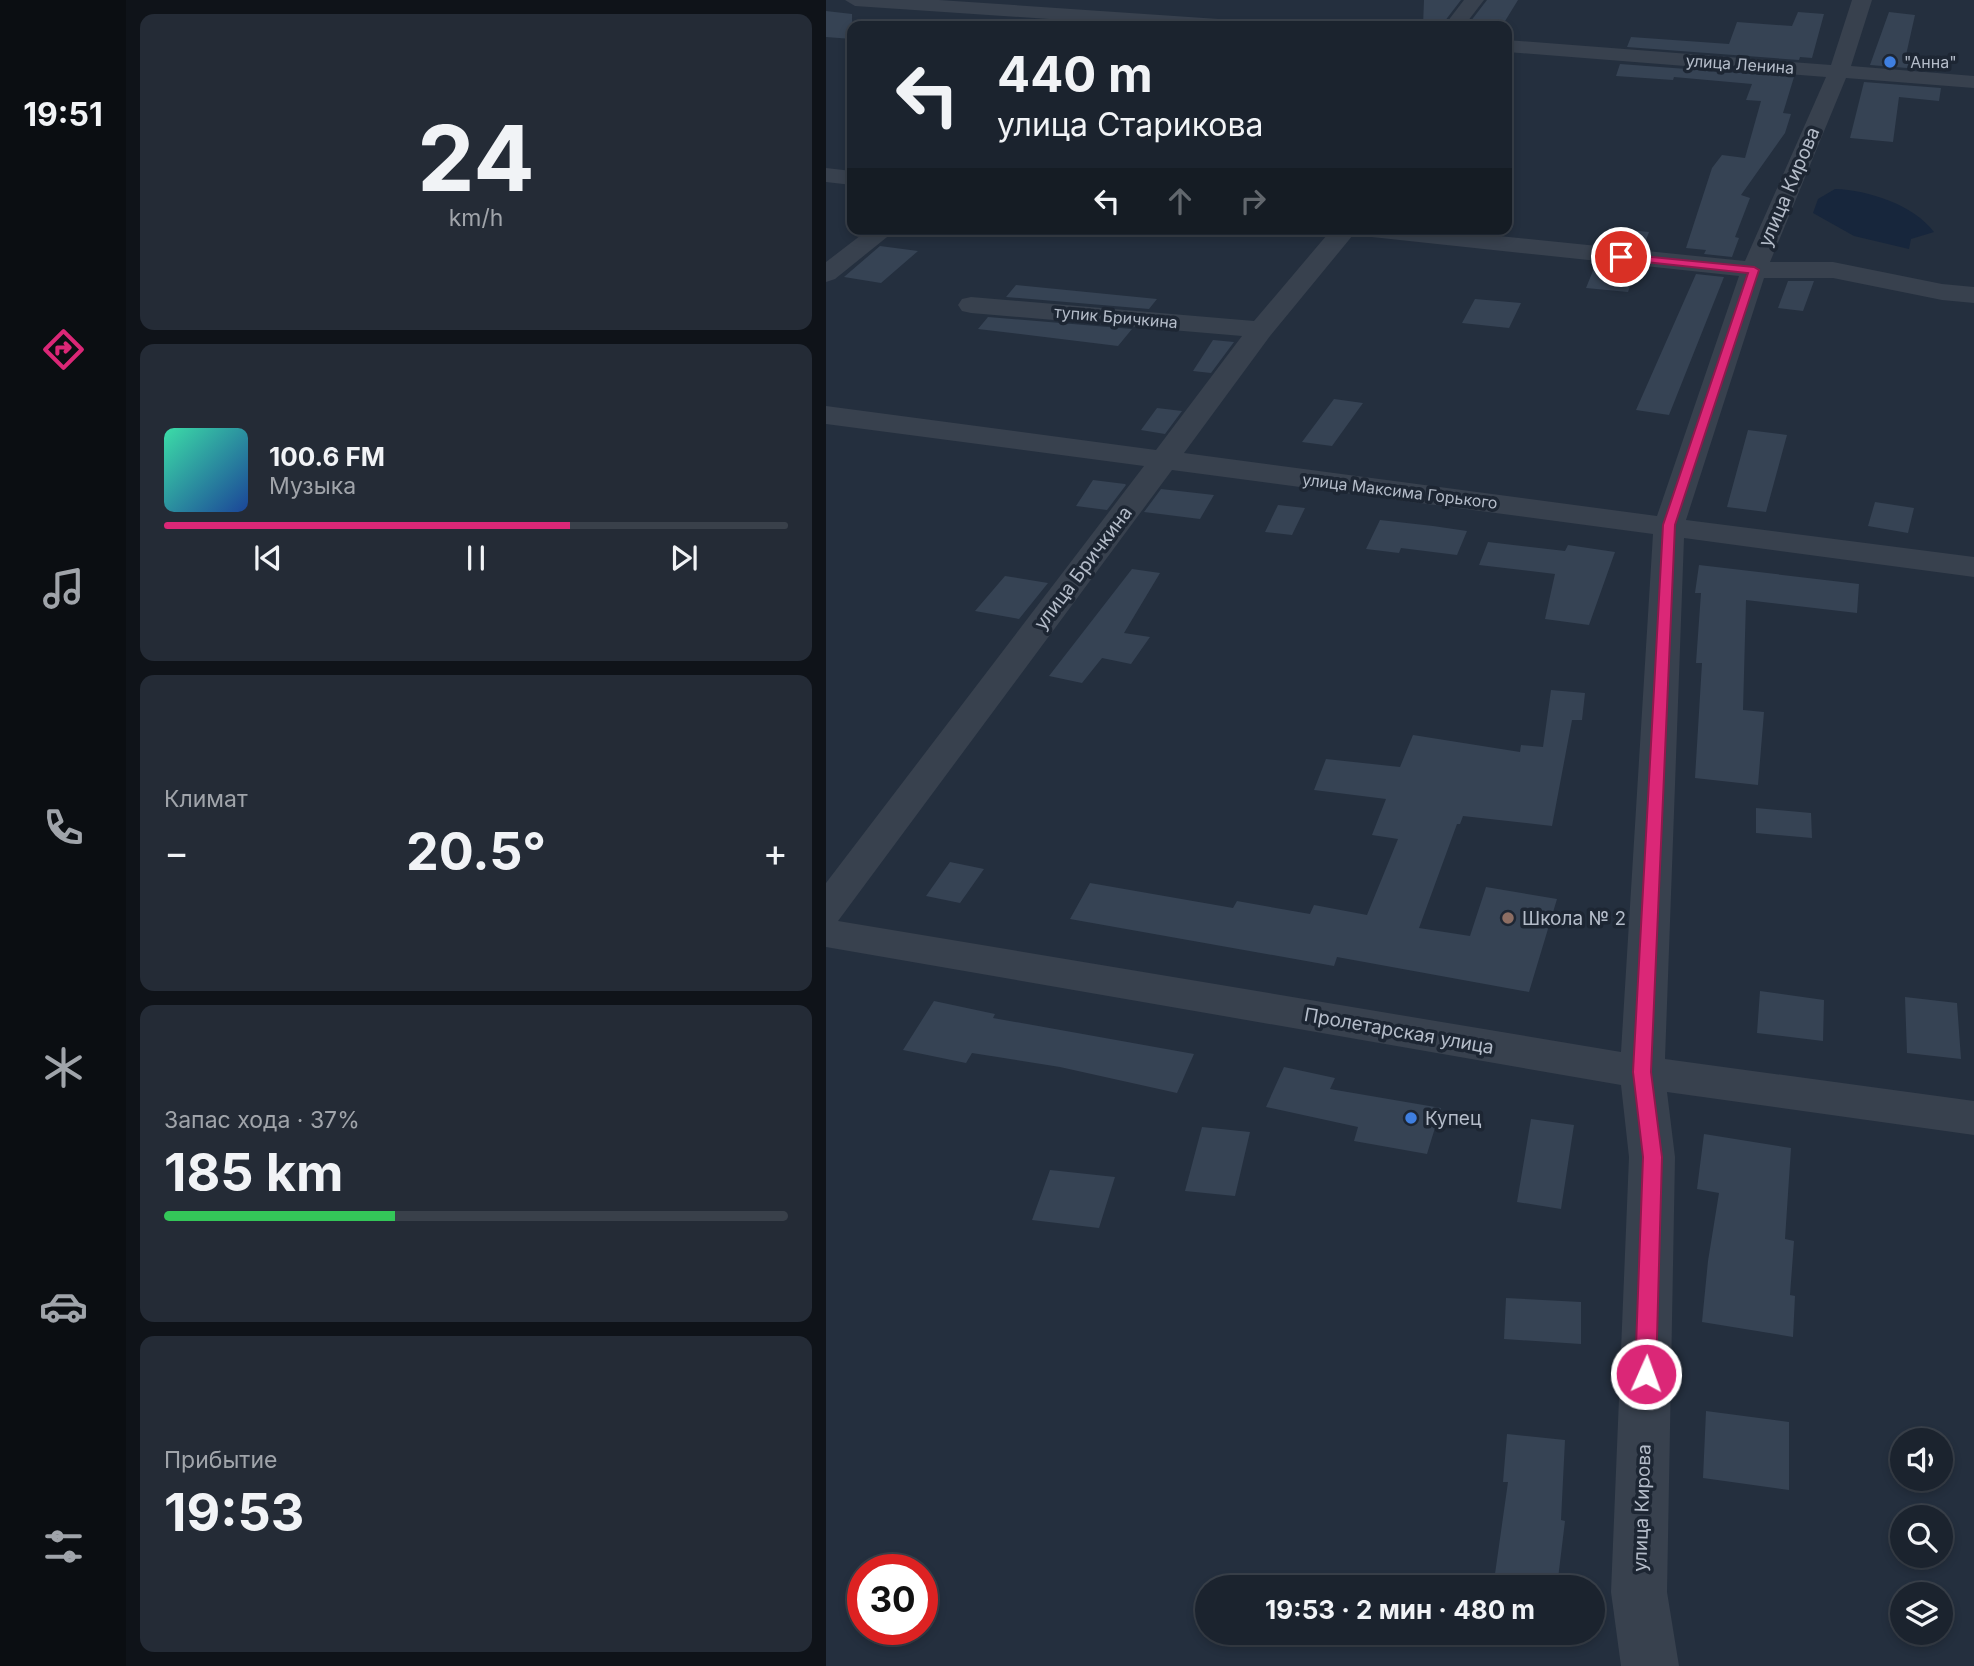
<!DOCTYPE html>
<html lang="ru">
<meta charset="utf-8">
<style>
:root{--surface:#1b232e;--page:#242b36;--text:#f1f3f6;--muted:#a0a4aa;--line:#39404a;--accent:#db2777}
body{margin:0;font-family:Inter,sans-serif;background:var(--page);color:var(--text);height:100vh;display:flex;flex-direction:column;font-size:26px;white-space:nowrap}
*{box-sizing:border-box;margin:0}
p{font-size:23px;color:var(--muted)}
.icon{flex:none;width:38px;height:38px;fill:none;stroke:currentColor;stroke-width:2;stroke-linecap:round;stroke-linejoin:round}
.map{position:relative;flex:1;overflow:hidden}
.details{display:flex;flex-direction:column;gap:14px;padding:14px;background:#0f1319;width:700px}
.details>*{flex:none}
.banner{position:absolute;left:21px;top:21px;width:665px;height:214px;border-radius:14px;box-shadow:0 4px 10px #0003,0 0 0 2px var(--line);background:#1b232e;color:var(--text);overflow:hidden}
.controls{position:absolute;left:1064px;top:1428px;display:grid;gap:14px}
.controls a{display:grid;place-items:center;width:63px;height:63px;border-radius:50%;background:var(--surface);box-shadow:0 4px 10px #0003,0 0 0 2px var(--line);font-size:35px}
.speed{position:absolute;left:21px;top:1554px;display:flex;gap:14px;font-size:35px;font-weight:700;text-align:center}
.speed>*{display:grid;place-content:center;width:91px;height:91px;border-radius:50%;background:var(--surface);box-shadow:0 4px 10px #0003,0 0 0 2px var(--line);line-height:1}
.speed .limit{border:10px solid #d22;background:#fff;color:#111}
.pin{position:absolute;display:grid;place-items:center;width:60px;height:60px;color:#fff;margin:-30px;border:4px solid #fff;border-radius:50%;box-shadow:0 2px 7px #0007}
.me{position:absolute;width:77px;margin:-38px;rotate:2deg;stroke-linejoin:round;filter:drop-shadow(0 0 5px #0008)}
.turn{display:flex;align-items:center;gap:24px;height:147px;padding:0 35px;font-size:32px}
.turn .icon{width:91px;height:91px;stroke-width:2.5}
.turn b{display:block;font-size:49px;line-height:60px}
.lanes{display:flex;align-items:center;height:66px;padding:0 35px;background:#0003;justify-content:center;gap:35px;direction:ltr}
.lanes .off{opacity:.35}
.big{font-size:52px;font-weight:700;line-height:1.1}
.details .widget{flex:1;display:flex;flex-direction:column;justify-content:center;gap:10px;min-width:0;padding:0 24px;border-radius:14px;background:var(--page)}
.details .dial{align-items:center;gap:0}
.dial b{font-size:91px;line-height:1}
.song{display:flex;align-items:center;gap:21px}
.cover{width:84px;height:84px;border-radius:10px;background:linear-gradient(135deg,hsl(160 70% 55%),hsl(220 70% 35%))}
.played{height:7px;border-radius:4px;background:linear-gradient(90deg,var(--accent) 65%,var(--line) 65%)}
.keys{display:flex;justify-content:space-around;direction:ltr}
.heat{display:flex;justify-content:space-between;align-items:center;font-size:38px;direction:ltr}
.charge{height:10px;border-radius:5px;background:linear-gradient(90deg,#34c759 37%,var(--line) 0)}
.trip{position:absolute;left:369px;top:1575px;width:410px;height:70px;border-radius:35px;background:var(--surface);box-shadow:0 4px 10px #0003,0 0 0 2px var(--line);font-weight:700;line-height:70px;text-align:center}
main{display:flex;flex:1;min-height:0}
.tab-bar{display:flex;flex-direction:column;width:126px;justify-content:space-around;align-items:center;background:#0b0e12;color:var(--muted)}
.tab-bar .icon{width:49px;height:49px}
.tab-bar .active{color:var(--accent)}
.tab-bar b{font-size:32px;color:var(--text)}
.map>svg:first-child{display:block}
</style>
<main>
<nav class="tab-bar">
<b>19:51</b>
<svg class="icon active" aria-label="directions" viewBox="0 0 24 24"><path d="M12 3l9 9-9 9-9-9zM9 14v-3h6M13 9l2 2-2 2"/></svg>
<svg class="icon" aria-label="music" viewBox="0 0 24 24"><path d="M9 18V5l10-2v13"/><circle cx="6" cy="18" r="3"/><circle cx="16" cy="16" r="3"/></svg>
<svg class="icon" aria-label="phone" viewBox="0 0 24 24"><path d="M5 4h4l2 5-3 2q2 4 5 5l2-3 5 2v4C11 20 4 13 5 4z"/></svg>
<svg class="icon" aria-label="climate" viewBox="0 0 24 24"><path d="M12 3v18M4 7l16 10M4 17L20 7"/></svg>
<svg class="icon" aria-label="car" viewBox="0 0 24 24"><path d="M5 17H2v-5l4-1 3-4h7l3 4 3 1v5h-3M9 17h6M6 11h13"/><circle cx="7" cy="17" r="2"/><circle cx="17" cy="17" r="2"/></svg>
<svg class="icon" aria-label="filters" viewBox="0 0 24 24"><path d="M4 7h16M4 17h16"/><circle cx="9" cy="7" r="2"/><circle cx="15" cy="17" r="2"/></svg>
</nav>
<section class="details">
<div class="widget dial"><b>24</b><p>km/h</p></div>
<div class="widget">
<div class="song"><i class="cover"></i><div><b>100.6 FM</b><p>Музыка</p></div></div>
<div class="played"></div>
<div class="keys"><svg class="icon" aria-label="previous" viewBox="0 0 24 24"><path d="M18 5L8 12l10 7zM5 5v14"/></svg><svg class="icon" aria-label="pause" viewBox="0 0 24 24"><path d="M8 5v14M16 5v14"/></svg><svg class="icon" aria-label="next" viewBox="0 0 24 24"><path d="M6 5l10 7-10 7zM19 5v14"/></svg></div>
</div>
<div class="widget"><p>Климат</p>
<div class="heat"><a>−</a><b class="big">20.5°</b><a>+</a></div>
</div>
<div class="widget"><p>Запас хода · 37%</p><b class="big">185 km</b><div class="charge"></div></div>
<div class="widget"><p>Прибытие</p><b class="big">19:53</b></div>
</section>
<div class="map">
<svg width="1148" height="1666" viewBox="0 0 1148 1666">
<rect width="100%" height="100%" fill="#242f3e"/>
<path fill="#17263c" d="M1009,189C1042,190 1088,205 1108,232L1085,239L1083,249L1028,236L987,213L992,199Z"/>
<path fill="#364354" d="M598,0H635L615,26H597Z
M661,0H692L676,26H641Z
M0,11L26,14V39L0,37Z
M972,12L998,14L986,58L974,57L973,60L801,47L805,37L903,44L911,22L966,26Z
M1063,12L1089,15L1080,55L1120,58L1118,71L1044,65Z
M794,64L968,77L957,113L965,114L959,133L915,195L924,198L909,237L913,238L906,257L878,254L880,250L860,248L886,168L896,155L919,158L935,101L920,100L926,84L848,77L847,80L790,76Z
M1038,82L1115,88L1113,101L1073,97L1067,142L1024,138Z
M783,228L823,232L817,248L777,244Z
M54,246L92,251L55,283L18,277Z
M770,263L810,268L802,292L760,288Z
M870,274L898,277L843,415L810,410Z
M962,281H988L977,311L952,308Z
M190,285L331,299L323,309L180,297Z
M649,299L695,303L683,328L636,323Z
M162,317L306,329L292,346L152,329Z
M387,340L408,342L385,373L367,371Z
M508,399L537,403L506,446L476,442Z
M331,408L356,411L339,434L315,430Z
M922,430L961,435L940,512L901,507Z
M267,480L299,484L300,485L281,510L250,506Z
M335,489L388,495L374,519L318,512Z
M1049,502L1088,508L1082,533L1042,526Z
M452,505L479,508L466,535L439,532Z
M554,520L607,526L641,531L631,555L575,548L573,553L540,549Z
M662,542L739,551L742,545L789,552L763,625L719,619L729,574L653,565Z
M873,565L1033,584L1031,613L920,600L917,710L938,712L932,785L869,778L876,663H870L875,593H869Z
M306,569L334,573L298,633L324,637L305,664L276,658L256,683L223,676Z
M179,576L222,583L193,619L149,611Z
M725,690L759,693L756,720H746L726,826L637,816L634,824H631L593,928L644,936L660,887L731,899L703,992L511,957L508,966L244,919L264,883L407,908L411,901L484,914L488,905L541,915L572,839L546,835L560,799L488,790L500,759L574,767L587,735L694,752L695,745L717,747Z
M930,808L985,813L986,838L930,833Z
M124,862L158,869L134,903L100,896Z
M934,991L998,1000L997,1041L931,1033Z
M1079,997L1131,1003L1135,1059L1081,1053Z
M108,1001L169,1014L167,1018L368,1054L351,1093L234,1067L146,1053L140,1063L77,1050Z
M458,1067L509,1078L504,1089L615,1108L601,1154L528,1141L532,1127L440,1107Z
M705,1119L748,1125L735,1209L691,1202Z
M376,1127L424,1132L409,1196L359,1191Z
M878,1134L965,1148L959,1239L968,1241L964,1295L969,1296L967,1337L876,1322L882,1261L893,1193L871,1189Z
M224,1170L289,1177L273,1228L206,1220Z
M680,1298L755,1302V1344L678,1339Z
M880,1411L963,1422V1490L877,1478Z
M681,1434L739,1440L735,1520L739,1521L731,1587H708L668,1581L682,1482H677Z"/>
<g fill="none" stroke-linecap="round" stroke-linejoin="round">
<path fill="#38414e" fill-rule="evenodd" d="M19,0H113L407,20L417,26H326L29,6Z
M638,0H658L638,26H618Z
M1026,0H1046L1025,66L1148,76V88L1020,78L944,262H1007L1116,284L1148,287V303L1116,300L1007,278H938L860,520L1148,557V577L858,538L839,1059L1148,1101V1135L841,1092L849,1157L841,1592L853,1666H795L785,1592L803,1157L795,1085L0,947V883L318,466L0,424V406L330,450L416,336L145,313L136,311L132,305L136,299L145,297L428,321L506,229H604L919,261L1000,77L681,52V40L1005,65ZM527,235L913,276L831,516L358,453L444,336ZM346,470L827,534L795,1052L12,921Z
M0,168L26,171V185L0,182Z
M43,229H71L9,279L0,282V262Z"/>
</g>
<path fill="#db2777" stroke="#8e194d" stroke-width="2" d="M795,254L928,267L933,270L849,525L825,1072L836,1157L830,1374L827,1381L820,1383L812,1381L809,1374L817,1157L807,1072L837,525L922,273L792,259V255Z"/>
<g fill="#3f7fe0" stroke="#1d2633" stroke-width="2.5">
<circle cx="1064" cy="62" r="7"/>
<circle cx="585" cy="1118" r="7"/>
</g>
<circle fill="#8d6e63" stroke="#1d2633" stroke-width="2.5" cx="682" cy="918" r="7"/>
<g text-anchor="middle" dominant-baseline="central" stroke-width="7" stroke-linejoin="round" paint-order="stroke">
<g font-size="16" fill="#b4bcc9" stroke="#1d2633" text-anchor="start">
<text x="1078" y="62">"Анна"</text>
</g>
<g font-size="16" fill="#b4bcc9" stroke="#1d2633">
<text transform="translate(914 64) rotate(4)">улица Ленина</text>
<text transform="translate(290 317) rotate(5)">тупик Бричкина</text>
<text transform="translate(574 491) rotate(7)">улица Максима Горького</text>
</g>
<g font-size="19" fill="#b4bcc9" stroke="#1d2633">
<text transform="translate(963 187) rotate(-67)">улица Кирова</text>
<text transform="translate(257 568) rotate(-53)">улица Бричкина</text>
<text transform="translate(573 1031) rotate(10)">Пролетарская улица</text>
<text transform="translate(816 1508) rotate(-88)">улица Кирова</text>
</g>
<g font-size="19" fill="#b4bcc9" stroke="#1d2633" text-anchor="start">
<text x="696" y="918">Школа № 2</text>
<text x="599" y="1118">Купец</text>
</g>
</g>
</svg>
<div class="controls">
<a><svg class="icon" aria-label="sound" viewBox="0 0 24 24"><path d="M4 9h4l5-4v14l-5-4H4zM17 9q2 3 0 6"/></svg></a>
<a><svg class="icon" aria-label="search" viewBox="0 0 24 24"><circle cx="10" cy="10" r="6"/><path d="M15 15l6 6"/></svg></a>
<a><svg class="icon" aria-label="layers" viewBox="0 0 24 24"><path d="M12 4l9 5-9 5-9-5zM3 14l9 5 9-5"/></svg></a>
</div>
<div class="speed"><div class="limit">30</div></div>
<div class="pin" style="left:795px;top:257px;background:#d93025"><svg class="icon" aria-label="arrive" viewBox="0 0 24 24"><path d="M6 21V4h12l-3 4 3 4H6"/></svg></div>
<svg class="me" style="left:820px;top:1374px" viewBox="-20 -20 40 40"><circle r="17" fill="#db2777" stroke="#fff" stroke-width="3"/><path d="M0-11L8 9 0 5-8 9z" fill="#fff"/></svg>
<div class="trip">19:53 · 2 мин · 480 m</div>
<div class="banner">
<div class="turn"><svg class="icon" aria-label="left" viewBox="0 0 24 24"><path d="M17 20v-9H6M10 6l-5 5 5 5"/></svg><div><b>440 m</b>улица Старикова</div></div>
<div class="lanes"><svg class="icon" aria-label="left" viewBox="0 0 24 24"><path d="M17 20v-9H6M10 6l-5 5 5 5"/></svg><svg class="icon off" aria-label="ahead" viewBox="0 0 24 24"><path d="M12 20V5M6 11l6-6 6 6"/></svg><svg class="icon off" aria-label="right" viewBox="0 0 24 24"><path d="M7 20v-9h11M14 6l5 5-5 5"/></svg></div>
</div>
</div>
</main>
